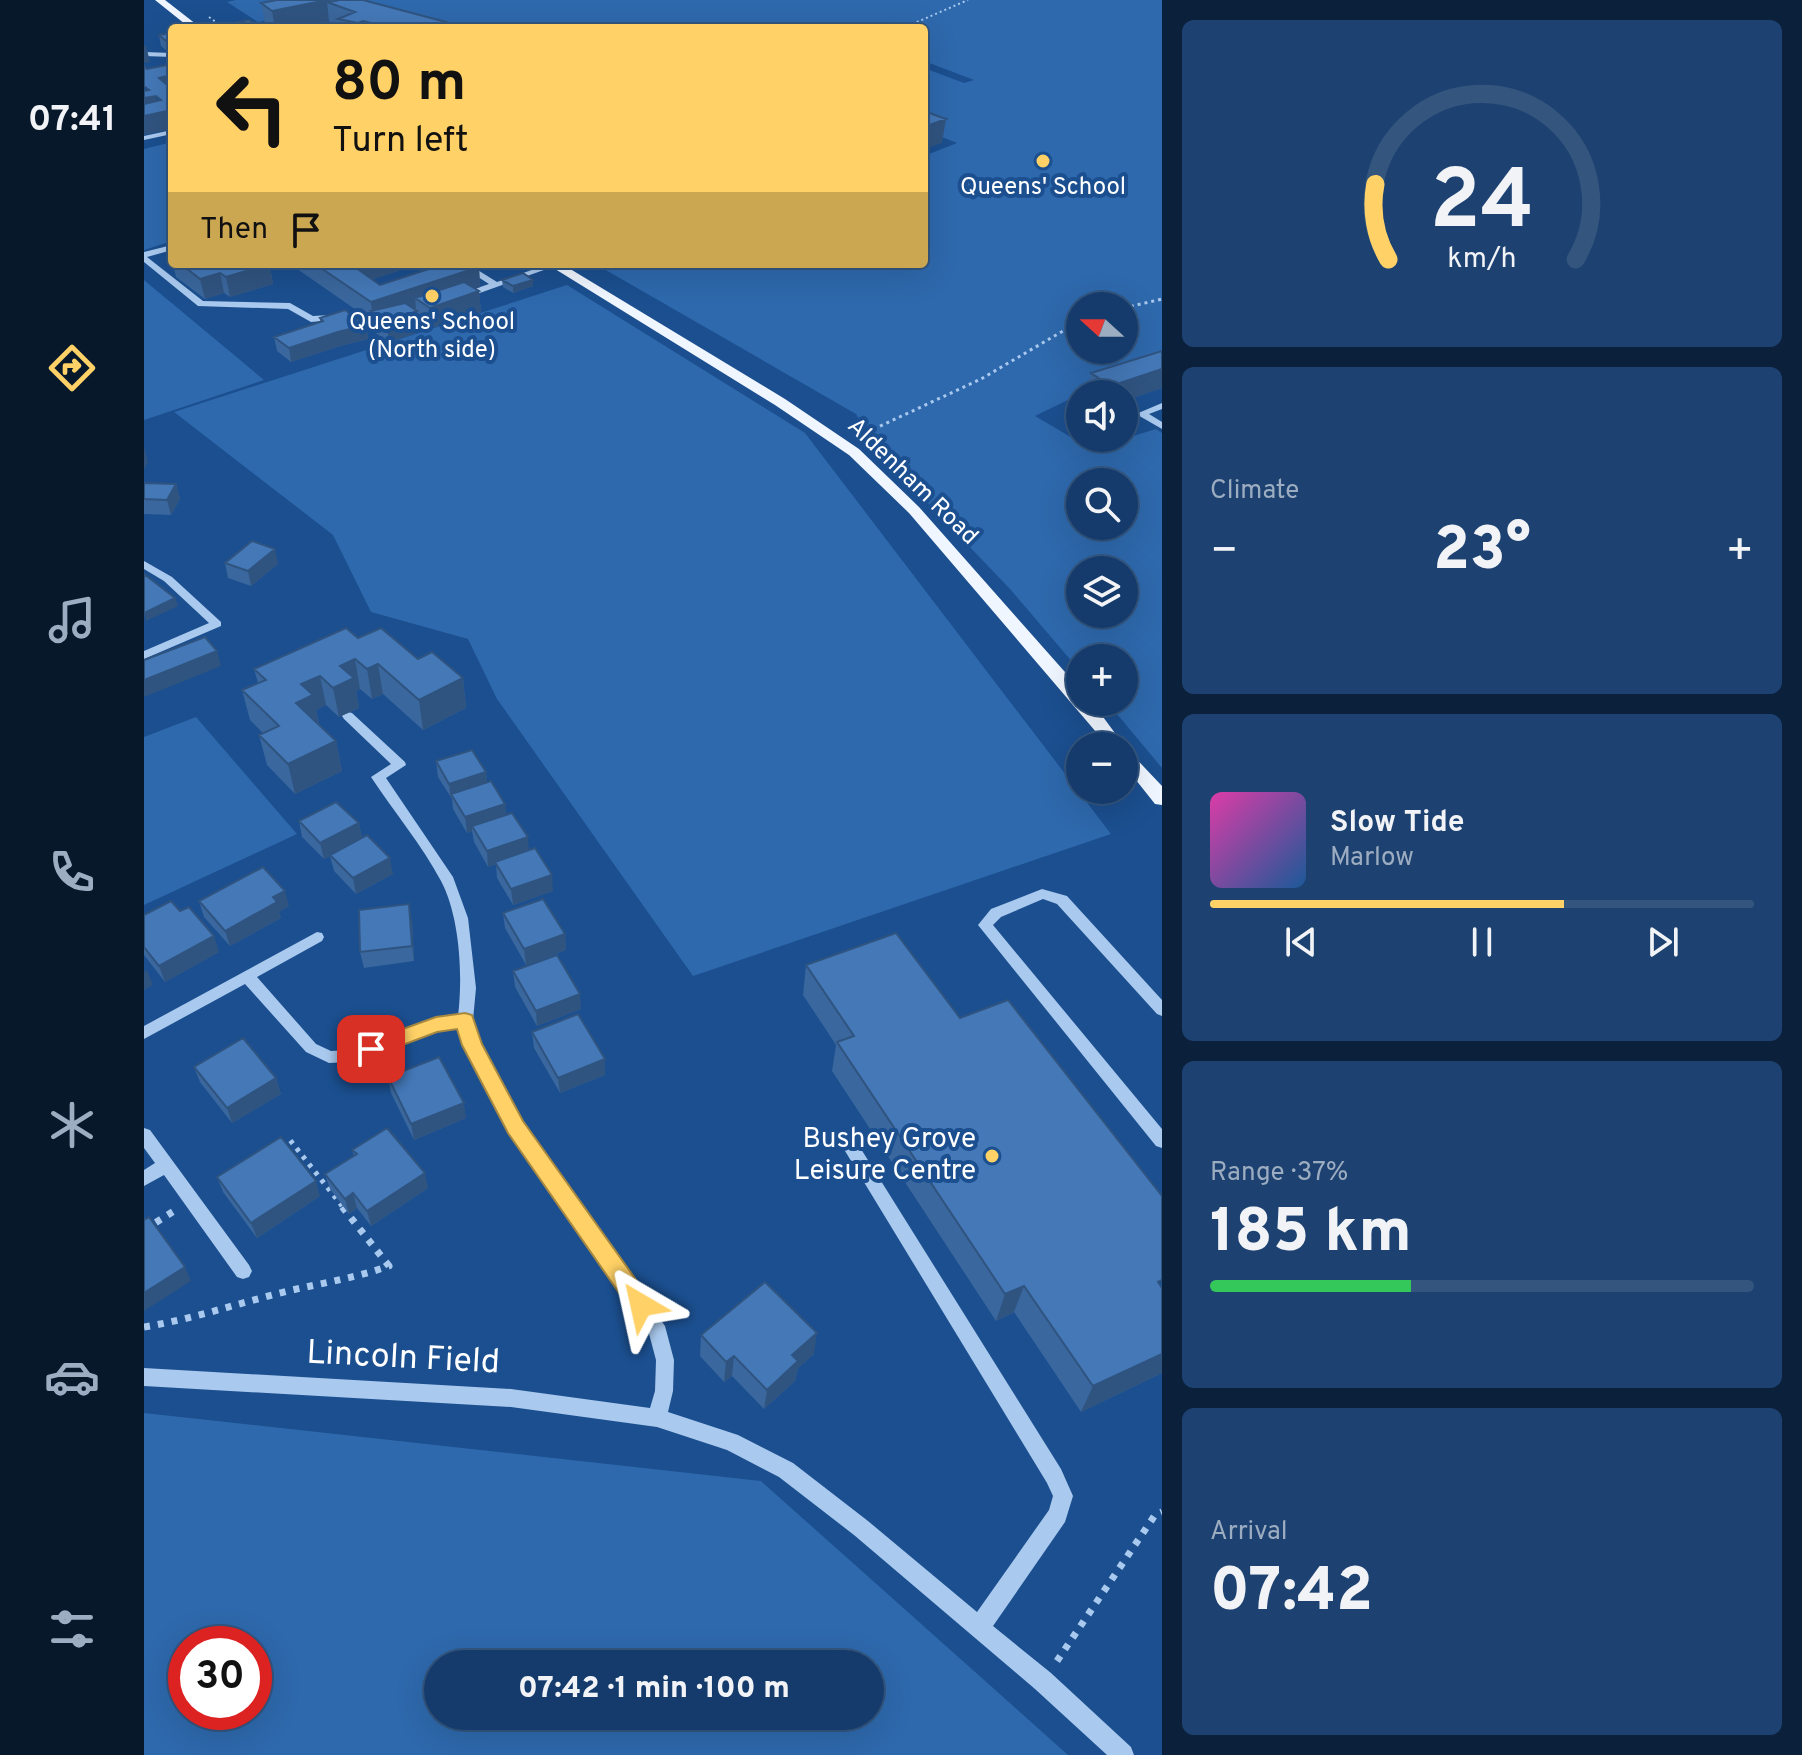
<!DOCTYPE html>
<meta charset="utf-8">
<style>
:root{--surface:#143b6b;--page:#1d4271;--text:#f1f3f6;--muted:#9dadc1;--line:#33557e;--accent:#ffd166}
body{margin:0;font-family:Overpass,sans-serif;background:var(--page);color:var(--text);height:100vh;display:flex;flex-direction:column;font-size:30px;white-space:nowrap}
*{box-sizing:border-box;margin:0}
p{font-size:26px;color:var(--muted)}
.icon{flex:none;width:44px;height:44px;fill:none;stroke:currentColor;stroke-width:2;stroke-linecap:round;stroke-linejoin:round}
.map{position:relative;flex:1;overflow:hidden}
.side{display:flex;flex-direction:column;gap:20px;padding:20px;background:#0b203b;width:640px}
.side>*{flex:none}
.hud{position:absolute;left:24px;top:24px;width:760px;height:244px;border-radius:8px;box-shadow:0 8px 32px #0002,0 0 0 2px var(--line);background:#ffd166;color:#111;overflow:hidden}
.needle{width:52px;rotate:291deg}
.tools{position:absolute;left:922px;top:292px;display:grid;gap:16px}
.tools a{display:grid;place-items:center;width:72px;height:72px;border-radius:50%;background:var(--surface);box-shadow:0 8px 32px #0002,0 0 0 2px var(--line);font-size:40px}
.speed{position:absolute;left:24px;top:1626px;display:flex;gap:16px;font-size:40px;font-weight:700;text-align:center}
.speed>*{display:grid;place-content:center;width:104px;height:104px;border-radius:50%;background:var(--surface);box-shadow:0 8px 32px #0002,0 0 0 2px var(--line);line-height:1}
.speed .limit{border:12px solid #d22;background:#fff;color:#111}
.pin{position:absolute;display:grid;place-items:center;width:68px;height:68px;color:#fff;margin:-34px;border-radius:16px;box-shadow:0 4px 12px #0006}
.me{position:absolute;width:88px;margin:-44px;rotate:324deg;stroke-linejoin:round;filter:drop-shadow(0 0 6px #0008)}
.turn{display:flex;align-items:center;gap:28px;height:168px;padding:0 32px;font-size:36px}
.turn .icon{width:104px;height:104px;stroke-width:2.5}
.turn b{display:block;font-size:56px;line-height:68px}
.then{display:flex;align-items:center;height:76px;padding:0 32px;background:#0003;gap:16px;font-size:30px}
.big{font-size:60px;font-weight:800;line-height:1.1}
.side .widget{flex:1;display:flex;flex-direction:column;justify-content:center;gap:12px;min-width:0;padding:0 28px;border-radius:12px;background:var(--page)}
.side .dial{align-items:center;gap:0}
.dial svg{height:208px;overflow:visible;fill:none;stroke:var(--line);stroke-width:7;stroke-linecap:round;text-anchor:middle}
.dial text{fill:var(--text);stroke:none}
.song{display:flex;align-items:center;gap:24px}
.cover{width:96px;height:96px;border-radius:12px;background:linear-gradient(135deg,hsl(320 70% 55%),hsl(210 70% 35%))}
.played{height:8px;border-radius:4px;background:linear-gradient(90deg,var(--accent) 65%,var(--line) 65%)}
.keys{display:flex;justify-content:space-around;direction:ltr}
.heat{display:flex;justify-content:space-between;align-items:center;font-size:44px;direction:ltr}
.charge{height:12px;border-radius:6px;background:linear-gradient(90deg,#34c759 37%,var(--line) 0)}
.trip{position:absolute;left:280px;top:1650px;width:460px;height:80px;border-radius:40px;background:var(--surface);box-shadow:0 8px 32px #0002,0 0 0 2px var(--line);font-weight:800;line-height:80px;text-align:center}
main{display:flex;flex:1;min-height:0}
.dock{display:flex;flex-direction:column;width:144px;justify-content:space-around;align-items:center;background:#08182b;color:var(--muted)}
.dock .icon{width:56px;height:56px}
.dock .active{color:var(--accent)}
.dock b{font-size:36px;color:var(--text)}
.map>svg:first-child{display:block}
</style>
<main>
<nav class="dock">
<b>07:41</b>
<svg class="icon active" aria-label="directions" viewBox="0 0 24 24"><path d="M12 3l9 9-9 9-9-9zM9 14v-3h6M13 9l2 2-2 2"/></svg>
<svg class="icon" aria-label="music" viewBox="0 0 24 24"><path d="M9 18V5l10-2v13"/><circle cx="6" cy="18" r="3"/><circle cx="16" cy="16" r="3"/></svg>
<svg class="icon" aria-label="phone" viewBox="0 0 24 24"><path d="M5 4h4l2 5-3 2q2 4 5 5l2-3 5 2v4C11 20 4 13 5 4z"/></svg>
<svg class="icon" aria-label="climate" viewBox="0 0 24 24"><path d="M12 3v18M4 7l16 10M4 17L20 7"/></svg>
<svg class="icon" aria-label="car" viewBox="0 0 24 24"><path d="M5 17H2v-5l4-1 3-4h7l3 4 3 1v5h-3M9 17h6M6 11h13"/><circle cx="7" cy="17" r="2"/><circle cx="17" cy="17" r="2"/></svg>
<svg class="icon" aria-label="filters" viewBox="0 0 24 24"><path d="M4 7h16M4 17h16"/><circle cx="9" cy="7" r="2"/><circle cx="15" cy="17" r="2"/></svg>
</nav>
<div class="map">
<svg width="1018" height="1755" viewBox="0 0 1018 1755">
<rect width="100%" height="100%" fill="#1b4f8f"/>
<path fill="#2e69ad" fill-rule="evenodd" d="M92,0H1018V369L936,394L891,416L947,449L1012,429L1018,433V768L963,702H980V658H936V671L866,589L732,449L712,414L460,269L473,264H780V156L813,143L780,130V68L820,83L830,80L780,61V28H242L182,9L114,22L83,2ZM936,306H980V350H936ZM936,482H980V526H936ZM936,570H980V614H936Z
M28,142V241L0,250V149Z
M0,280L120,380L0,420Z
M423,285L661,433L967,834L549,976L353,699L324,639L227,612L189,535L30,412Z
M52,717L153,834L0,905V737Z
M0,1413L617,1481L924,1755H0ZM42,1644H110V1712H42ZM294,1664H726V1716H294Z"/>
<g fill="none" stroke-linecap="round" stroke-linejoin="round">
<path stroke="#a9c9ee" stroke-width="2" stroke-dasharray="2 3" stroke-linecap="butt" d="M65,17L80,28
M759,28L824,0"/>
<path stroke="#a9c9ee" stroke-width="3" stroke-dasharray="3 4" stroke-linecap="butt" d="M980,308L1018,299
M717,435L837,379L936,321"/>
<path stroke="#a9c9ee" stroke-width="5" stroke-dasharray="4 6" stroke-linecap="butt" d="M138,1145L146,1140L198,1206"/>
<path stroke="#a9c9ee" stroke-width="7" stroke-dasharray="6 8" stroke-linecap="butt" d="M0,1230L30,1211
M0,1327C49,1319 95,1303 144,1291C178,1283 211,1278 245,1266L196,1204
M913,1661L1011,1515L1018,1512"/>
<path fill="#a9c9ee" fill-rule="evenodd" d="M0,52L28,53V57L0,56Z
M28,130V134L0,140V136Z
M28,245V250L3,257L59,301L146,303L169,316L205,314L222,326L247,317L251,320L221,332L200,319L167,322L144,309L54,306L0,262V252Z
M314,264H324L353,282L405,264L414,265L316,300L313,299V295L345,284Z
M1018,403V409L1005,414L1018,422V429L992,414Z
M0,561L28,577L77,622V626L0,659V651L65,623L20,581L0,569Z
M204,712L208,713L261,762L262,765L242,778L309,877L324,918L332,988L329,1020L336,1045L377,1122L521,1326L530,1360L529,1391L524,1412L594,1435L649,1463L724,1521L833,1612L905,1510L909,1496L903,1483L698,1146L700,1141L706,1139L712,1141L917,1469L929,1496L921,1522L849,1626L907,1673L987,1747L990,1755H963L891,1689L710,1535L635,1477L583,1450L513,1427L367,1407L0,1386V1368L367,1389L506,1408L511,1391L512,1360L504,1330L430,1227L365,1132L320,1045L315,1027L269,1038L206,1062L185,1063L162,1052L101,984L0,1039V1026L173,932L178,933L180,937L178,941L113,977L172,1044L187,1051L205,1050L267,1026L314,1016C319,976 316,917 297,881C278,845 250,812 227,777L247,764L200,719L198,716L200,713Z
M898,889L923,896L1018,1000V1016L1013,1014L913,904L899,899L857,917L849,925L1018,1129V1148L1012,1146L834,925L847,909Z
M0,1128L6,1130L105,1265L108,1271L105,1277L99,1279L93,1277L20,1175L0,1186V1170L11,1163L0,1148Z"/>
<path fill="#f0f6ff" fill-rule="evenodd" d="M11,0H21L57,28H46Z
M403,264H418L641,399L715,449L775,507L936,689V702H948L982,748L1018,786V805L1011,804L980,765V746H964L765,513L705,455L631,405Z"/>
</g>
<path fill="#3a679d" fill-rule="evenodd" d="M133,0H219L302,22V28H195V27L186,23L185,21L173,24L185,27V28H126L121,24L117,3Z
M28,33V52H24L17,46L15,35Z
M29,264H129V266L126,267L129,284L86,297L80,293L61,299L32,277Z
M146,264H330L335,267L336,287L331,289L335,291L337,312L288,328L274,319L276,332L245,342L230,332L228,321ZM270,266L278,271L236,285L229,279Z
M358,280L389,286L369,293L359,287Z
M176,318L222,325L224,339L196,346L147,362L133,351L130,337L176,322Z
M1018,351V388L980,401V394H943L947,373Z
M0,483L32,484L36,499L27,515L0,514Z
M81,563L134,564L107,586L84,578Z
M214,638L274,659L319,678L322,708L279,730L239,694L228,699L216,689L212,691L215,708L195,717L182,705L172,710L175,724L192,741L198,771L151,794L123,765L115,735L119,733L106,720L98,690L114,683L110,669Z
M292,761L342,772L343,782L409,891L369,905L353,878L352,864L344,867L330,842L328,831L323,833L309,809L308,799L294,777Z
M155,821L215,823L218,838L249,874L212,894L190,871L186,856L180,859L158,837Z
M55,901L145,906L135,912L137,918L86,946L60,917Z
M36,911L75,952L21,982L0,955V915Z
M359,913L421,934L422,950L382,965L361,928Z
M268,920L270,961L220,968L216,952Z
M662,965L1018,1373L937,1412L870,1312L852,1321L688,1071L692,1045L659,995Z
M369,971L437,1009L393,1026L371,987Z
M388,1032L461,1059V1075L416,1093L390,1048Z
M50,1067L132,1078L137,1094L88,1123L56,1082Z
M244,1077L322,1118L270,1140L247,1093Z
M208,1150L284,1188L227,1226L213,1208L205,1214L186,1189L181,1174L210,1156Z
M73,1177L176,1196L113,1238L79,1192Z
M557,1335L670,1354L654,1368L651,1381L620,1409L588,1376L580,1382L556,1356Z"/>
<path fill="#305480" d="M183,0H188L189,4L183,2L185,21L151,28H131L128,11Z
M219,21L220,28H215L214,23Z
M302,22V28H287Z
M28,40V52H24L22,41Z
M2,45L6,62L0,63V46Z
M28,75V94L15,78Z
M0,90L2,98L12,96L15,113L28,110V129L0,135Z
M802,119L798,143L780,149V127Z
M110,264H129V266L126,267L129,284L86,297L82,277Z
M212,264H270V266L211,285L208,265Z
M335,267L336,287L282,305L271,298L272,308L239,319L228,312L227,302Z
M76,273L80,293L61,299L56,279Z
M389,280V286L369,293V286Z
M335,291L337,312L288,328L286,308Z
M273,311L276,332L245,342L242,322Z
M222,325L224,339L196,346L147,362L145,348L194,332Z
M1018,369V388L980,401V394H965L967,386Z
M0,447L4,462L0,470Z
M32,484L36,499L27,515L23,500Z
M131,549L134,564L107,586L104,571Z
M31,598L34,606L2,621L0,613Z
M73,651L77,666L0,697V680Z
M211,659L216,689L212,691L215,708L195,717L189,688L196,666Z
M234,664L239,694L228,699L223,669Z
M176,676L182,705L172,710L175,725L152,703L157,684Z
M319,678L322,708L279,730L275,700Z
M192,741L198,771L151,794L144,764Z
M342,772L344,788L307,794V800L305,784Z
M361,804L363,819L328,826V831L323,833L321,817Z
M215,823L218,839L180,859L176,843Z
M384,837L385,853L344,867L343,851Z
M246,858L249,874L212,894L209,878Z
M408,875L409,891L369,905L367,889Z
M141,891L145,906L135,912L137,918L86,946L81,931L129,897Z
M265,904L268,920L270,961L268,946Z
M421,934L422,950L382,965L380,949Z
M70,936L75,952L21,982L15,966Z
M3,970L9,985L0,990V972Z
M436,994L437,1009L393,1026L392,1011Z
M461,1059V1075L416,1093L414,1078Z
M132,1078L137,1094L88,1123L83,1108Z
M320,1103L322,1118L270,1140L267,1124Z
M281,1173L284,1188L227,1226L223,1211Z
M172,1181L176,1196L113,1238L107,1223Z
M209,1193L213,1208L205,1214L201,1199Z
M41,1267L47,1281L0,1311V1293Z
M880,1286L870,1312L852,1321L861,1294Z
M673,1333L670,1354L654,1368L651,1381L620,1409L623,1390L648,1355Z
M1018,1354V1373L937,1412L949,1386Z
M590,1356L588,1376L580,1382L582,1362Z"/>
<path fill="#4478b7" stroke="#305480" stroke-width="2" d="M133,0H183L128,11L117,3Z
M189,0H219L302,22L287,28H249L219,21L214,23L194,19L211,12L183,2L191,1Z
M105,20L116,28H104L95,22Z
M166,22L185,27L182,28H151Z
M28,33V40L22,41L15,35Z
M28,64V75L15,78L28,89V110L0,116V104L17,100L12,96L0,98V91L5,90L0,86V66L3,69Z
M780,111L802,119L780,127Z
M37,264H125L82,277L76,273L56,279Z
M171,264H212L208,265L236,285L297,265L296,264H330L335,267L227,302Z
M379,273L389,280L369,286L358,280Z
M320,282L335,291L286,308L271,298Z
M261,303L273,311L242,322L227,311Z
M201,310L222,325L194,332L145,348L130,337L179,321L176,318Z
M1018,351V369L967,386L947,373Z
M0,483L32,484L23,500L0,499Z
M108,541L131,549L104,571L81,563Z
M0,574L31,598L0,613Z
M202,628L214,638L237,628L274,659L288,652L319,678L275,700L234,664L223,669L211,659L196,666L210,678L189,688L176,676L157,684L169,695L152,703L192,741L144,764L115,735L135,726L98,690L122,680L110,669Z
M61,637L73,651L0,680V660Z
M328,750L342,772L305,784L292,761Z
M347,781L361,804L321,817L307,794Z
M192,802L215,823L176,843L155,821Z
M368,813L384,837L343,851L328,826Z
M223,835L246,858L209,878L186,855Z
M391,848L408,875L367,889L351,862Z
M119,867L141,891L129,897L133,902L81,931L55,901Z
M399,899L421,934L380,949L359,913Z
M27,901L36,911L45,907L70,936L15,966L0,947V915Z
M265,904L268,946L216,952L215,910Z
M752,933L816,1018L864,1000L1018,1196V1280L1014,1282L1018,1288V1354L949,1386L880,1286L861,1294L693,1042L710,1036L662,965Z
M413,955L436,994L392,1011L369,971Z
M434,1014L461,1059L414,1078L388,1032Z
M99,1038L132,1078L83,1108L50,1067Z
M295,1057L320,1103L267,1124L244,1077Z
M243,1128L281,1173L223,1211L209,1193L201,1199L181,1174L213,1154L208,1150Z
M137,1137L172,1181L107,1223L73,1177Z
M5,1217L41,1267L0,1293V1220Z
M621,1282L673,1333L648,1355L654,1361L623,1390L590,1356L582,1362L557,1335Z"/>
<path fill="#ffd166" stroke="#a68842" stroke-width="2" d="M321,1013L328,1015L338,1044L379,1121L505,1298L509,1305L505,1313L497,1316L489,1313L364,1133L318,1045L313,1029L293,1032L227,1057L220,1055L217,1049L220,1043L292,1017Z"/>
<g fill="#ffd166" stroke="#1b4f8f" stroke-width="3">
<circle cx="899" cy="161" r="8"/>
<circle cx="288" cy="296" r="8"/>
<circle cx="848" cy="1156" r="8"/>
</g>
<g text-anchor="middle" dominant-baseline="central" stroke-width="8" stroke-linejoin="round" paint-order="stroke">
<g font-size="24" fill="#fff" stroke="#1b4f8f">
<text x="899" y="188">Queens' School</text>
<text x="288" y="323">Queens' School<tspan x="288" dy="28">(North side)</tspan></text>
</g>
<g font-size="24" fill="#fff" stroke="#1b4f8f">
<text transform="translate(768 482) rotate(44)">Aldenham Road</text>
</g>
<g font-size="28" fill="#fff" stroke="#1b4f8f" text-anchor="end">
<text x="832" y="1140">Bushey Grove<tspan x="832" dy="32">Leisure Centre</tspan></text>
</g>
<g font-size="34" fill="#fff" stroke="#1b4f8f">
<text transform="translate(259 1359) rotate(3)">Lincoln Field</text>
</g>
</g>
</svg>
<div class="tools">
<a><svg class="needle" viewBox="-14 -14 28 28"><path d="M0-13l5 13h-10z" fill="#e53935"/><path d="M0 13l5-13h-10z" fill="#9dadc1"/></svg></a>
<a><svg class="icon" aria-label="sound" viewBox="0 0 24 24"><path d="M4 9h4l5-4v14l-5-4H4zM17 9q2 3 0 6"/></svg></a>
<a><svg class="icon" aria-label="search" viewBox="0 0 24 24"><circle cx="10" cy="10" r="6"/><path d="M15 15l6 6"/></svg></a>
<a><svg class="icon" aria-label="layers" viewBox="0 0 24 24"><path d="M12 4l9 5-9 5-9-5zM3 14l9 5 9-5"/></svg></a>
<a>+</a>
<a>−</a>
</div>
<div class="speed"><div class="limit">30</div></div>
<div class="pin" style="left:227px;top:1049px;background:#d93025"><svg class="icon" aria-label="arrive" viewBox="0 0 24 24"><path d="M6 21V4h12l-3 4 3 4H6"/></svg></div>
<svg class="me" style="left:497px;top:1305px" viewBox="-20 -20 40 40"><path d="M0-17L14 15 0 8-14 15z" fill="#ffd166" stroke="#fff" stroke-width="4"/></svg>
<div class="trip">07:42 · 1 min · 100 m</div>
<div class="hud">
<div class="turn"><svg class="icon" aria-label="left" viewBox="0 0 24 24"><path d="M17 20v-9H6M10 6l-5 5 5 5"/></svg><div><b>80 m</b>Turn left</div></div>
<div class="then">Then<svg class="icon" aria-label="arrive" viewBox="0 0 24 24"><path d="M6 21V4h12l-3 4 3 4H6"/></svg></div>
</div>
</div>
<section class="side">
<div class="widget dial"><svg viewBox="0 0 100 80">
<path d="M14 69A42 42 0 1 1 86 69"/>
<path d="M14 69A42 42 0 0 1 9 40" stroke="#ffd166"/>
<text x="50" y="56" font-size="32" font-weight="700">24</text>
<text x="50" y="72" font-size="11">km/h</text>
</svg></div>
<div class="widget"><p>Climate</p>
<div class="heat"><a>−</a><b class="big">23°</b><a>+</a></div>
</div>
<div class="widget">
<div class="song"><i class="cover"></i><div><b>Slow Tide</b><p>Marlow</p></div></div>
<div class="played"></div>
<div class="keys"><svg class="icon" aria-label="previous" viewBox="0 0 24 24"><path d="M18 5L8 12l10 7zM5 5v14"/></svg><svg class="icon" aria-label="pause" viewBox="0 0 24 24"><path d="M8 5v14M16 5v14"/></svg><svg class="icon" aria-label="next" viewBox="0 0 24 24"><path d="M6 5l10 7-10 7zM19 5v14"/></svg></div>
</div>
<div class="widget"><p>Range · 37%</p><b class="big">185 km</b><div class="charge"></div></div>
<div class="widget"><p>Arrival</p><b class="big">07:42</b></div>
</section>
</main>
